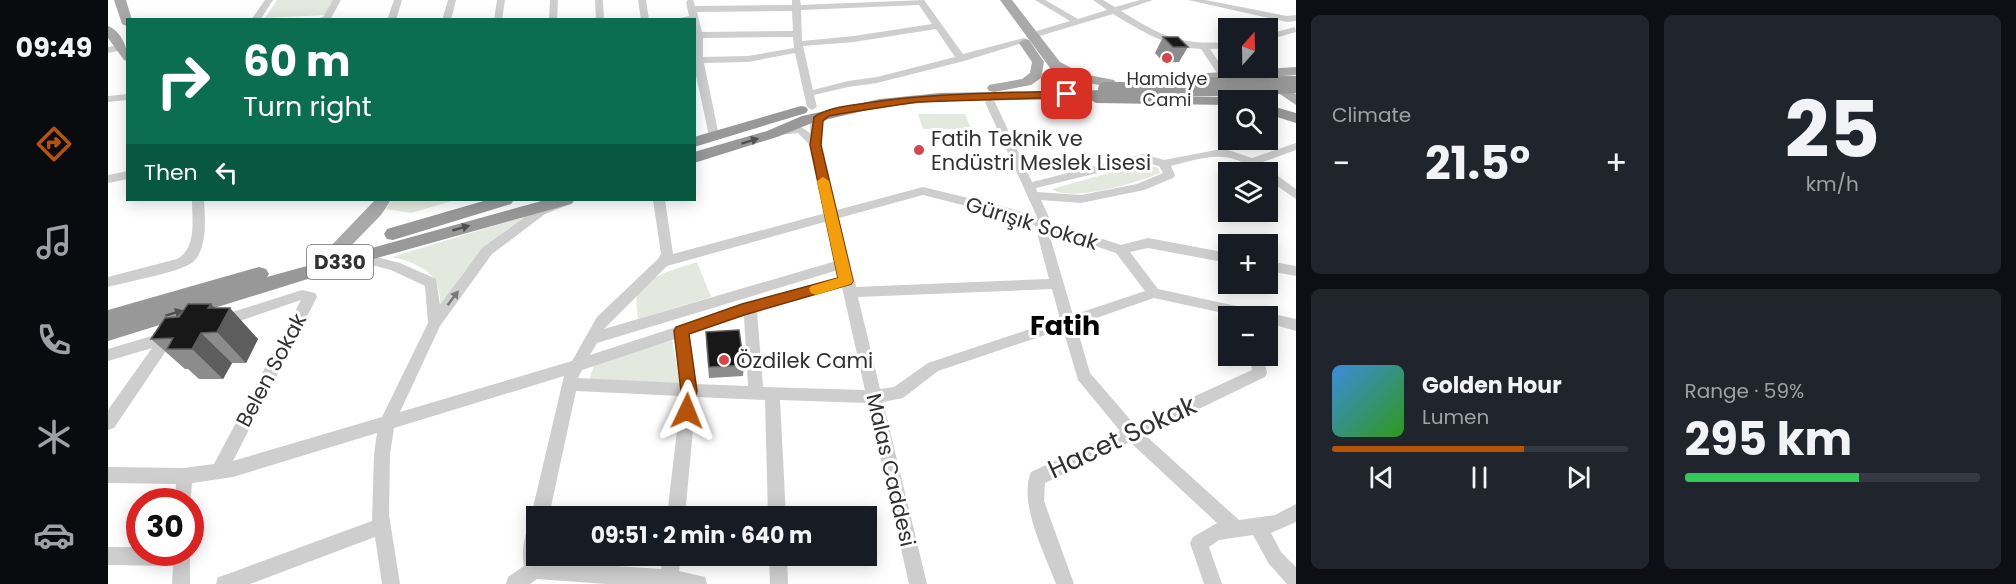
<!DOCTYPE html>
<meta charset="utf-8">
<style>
:root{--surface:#171b24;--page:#20242c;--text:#f1f3f6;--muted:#9ea1a6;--line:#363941;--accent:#b45309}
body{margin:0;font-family:Poppins,sans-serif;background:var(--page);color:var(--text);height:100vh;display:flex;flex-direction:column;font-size:22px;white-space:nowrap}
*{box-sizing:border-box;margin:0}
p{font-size:20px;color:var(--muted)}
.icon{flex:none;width:33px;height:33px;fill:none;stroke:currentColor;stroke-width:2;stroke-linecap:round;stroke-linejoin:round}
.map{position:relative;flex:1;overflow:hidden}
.side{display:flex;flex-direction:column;gap:15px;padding:15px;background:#0d0f14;width:720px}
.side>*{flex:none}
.guide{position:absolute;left:18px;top:18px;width:570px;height:183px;border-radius:0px;box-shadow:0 3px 15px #0003;background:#0b6e4f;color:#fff;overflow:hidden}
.needle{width:39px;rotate:20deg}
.fabs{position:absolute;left:1110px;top:18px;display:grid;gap:12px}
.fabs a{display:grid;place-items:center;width:60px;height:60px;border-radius:0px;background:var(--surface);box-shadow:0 3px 15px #0003;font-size:30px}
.speed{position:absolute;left:18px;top:488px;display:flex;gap:12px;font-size:30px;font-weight:700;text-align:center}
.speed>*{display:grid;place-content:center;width:78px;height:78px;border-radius:50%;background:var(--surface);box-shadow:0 3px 15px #0003;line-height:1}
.speed .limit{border:9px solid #d22;background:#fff;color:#111}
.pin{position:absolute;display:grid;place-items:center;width:51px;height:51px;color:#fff;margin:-26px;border-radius:12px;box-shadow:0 3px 9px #0006}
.me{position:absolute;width:66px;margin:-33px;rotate:2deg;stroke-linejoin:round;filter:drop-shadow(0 0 4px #0008)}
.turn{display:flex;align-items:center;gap:21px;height:126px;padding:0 18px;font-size:27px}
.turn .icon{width:78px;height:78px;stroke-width:2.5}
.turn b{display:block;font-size:42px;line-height:51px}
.then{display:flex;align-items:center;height:57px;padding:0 18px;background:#0003;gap:12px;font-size:22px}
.big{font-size:45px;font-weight:700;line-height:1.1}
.side .card{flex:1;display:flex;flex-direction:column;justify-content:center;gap:9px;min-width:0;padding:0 21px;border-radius:9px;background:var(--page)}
.side .dial{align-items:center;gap:0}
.dial b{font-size:78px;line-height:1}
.song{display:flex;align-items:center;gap:18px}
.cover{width:72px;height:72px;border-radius:9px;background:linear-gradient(135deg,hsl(210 70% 55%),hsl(110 70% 35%))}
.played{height:6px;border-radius:3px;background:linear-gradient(90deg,var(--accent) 65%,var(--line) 65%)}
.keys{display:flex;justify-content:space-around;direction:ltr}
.heat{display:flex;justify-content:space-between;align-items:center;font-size:33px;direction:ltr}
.charge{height:9px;border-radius:4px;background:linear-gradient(90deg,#34c759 59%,var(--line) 0)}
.side .tiles{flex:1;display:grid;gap:15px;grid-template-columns:repeat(2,1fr)}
.trip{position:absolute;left:418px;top:506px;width:351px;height:60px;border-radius:0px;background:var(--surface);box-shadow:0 3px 15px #0003;font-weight:700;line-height:60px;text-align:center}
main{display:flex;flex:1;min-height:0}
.tabs{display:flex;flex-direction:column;width:108px;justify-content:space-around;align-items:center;background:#090b0e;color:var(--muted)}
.tabs .icon{width:42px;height:42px}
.tabs .on{color:var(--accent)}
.tabs b{font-size:27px;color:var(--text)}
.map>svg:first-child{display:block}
</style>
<main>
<nav class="tabs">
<b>09:49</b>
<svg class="icon on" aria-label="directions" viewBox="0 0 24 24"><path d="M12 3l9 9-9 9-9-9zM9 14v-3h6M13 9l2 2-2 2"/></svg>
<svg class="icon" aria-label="music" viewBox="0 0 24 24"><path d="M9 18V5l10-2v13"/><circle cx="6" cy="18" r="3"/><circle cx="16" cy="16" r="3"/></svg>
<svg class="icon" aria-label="phone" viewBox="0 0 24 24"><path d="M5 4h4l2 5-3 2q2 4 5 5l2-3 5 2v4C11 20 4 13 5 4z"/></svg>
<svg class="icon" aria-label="climate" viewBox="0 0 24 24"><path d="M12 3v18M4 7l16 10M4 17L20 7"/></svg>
<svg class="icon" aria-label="car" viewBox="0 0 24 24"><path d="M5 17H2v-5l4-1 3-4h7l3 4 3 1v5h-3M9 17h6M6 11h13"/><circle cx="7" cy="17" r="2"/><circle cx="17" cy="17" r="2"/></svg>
</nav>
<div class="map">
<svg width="1188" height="584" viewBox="0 0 1188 584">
<rect width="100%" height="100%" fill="#fff"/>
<path fill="#e3e9de" d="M169,0H226L217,15L157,18Z
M810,114H857L863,129H815Z
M1037,163L1050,168L1052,173C1032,182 962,203 944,189Z
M284,200H347L303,213L278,209Z
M418,216C375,245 358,265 332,309C335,274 314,264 284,257Z
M589,262L603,297L530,319C530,313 527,302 529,296C536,276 571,268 589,262Z
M564,340L572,384L481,380L487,363Z"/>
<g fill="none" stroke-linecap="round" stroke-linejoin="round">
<path fill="#cecece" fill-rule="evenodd" d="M157,0H165L152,20H143Z
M225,0H233L222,20H204L215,17Z
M286,0H294L288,20H279Z
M340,0H348L343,20H334Z
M389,0H397L394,20H386Z
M442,0H450L449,20H441Z
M487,0H495L496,20H488Z
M530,0H538L541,20H533Z
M580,0H585L587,6L684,5V0H692L693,5L816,0L855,54L916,38L921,41L856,61L769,83L740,87L706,95L709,107L704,110L699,107L687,53L640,62L596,63L611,136L606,139L601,136L586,66V20H563L581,16L578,2ZM811,5L824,24L746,36L694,41L693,10ZM684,11L685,31L594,32L589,12ZM828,29L847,57L769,77L740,81L705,90L695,46L746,42ZM685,37L686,48L640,56L595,57V38Z
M927,0H937L970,19L999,10L985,0H995L1007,7L1032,0H1045L1013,11C1055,37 1071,45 1120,42V48L1102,49L1119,74L1112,79H1106L1104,77L1109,73L1093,49C1059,47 1033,31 1005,14L928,37H922V33L962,21Z
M1080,0H1097L1179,16L1188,15V21L1179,22Z
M1187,27L1188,32L1160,40V34Z
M12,45L17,48L15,50L0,53V47Z
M20,94V100L0,102V96Z
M882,99L887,102L924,182L1035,154L1056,160L1108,150H1120L1144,158L1188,143V150L1152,163L1188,189V199L1160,180V172C1145,172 1142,165 1129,160C1108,152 1083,161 1063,166L1067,175L1065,178L1036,190L973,203L933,200L941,217L939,221L1013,245L1040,238L1120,253V263L1040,248L1022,252L1050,289L1188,319V331L1160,323V316H1129L1046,298L968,325L982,373L1026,424L1144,370L1141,356H1155L1159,373L1157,377L1037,435L1131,520L1167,515L1188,504V522L1163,533L1173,552L1188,567V584H1179L1161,564L1145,535L1111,540L1101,547L1114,584H1096L1082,543L1085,537L1109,523L1022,442L937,483L936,501L966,584H948C937,554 910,503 923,472L1012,431L970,380L955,329L830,371L795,398L775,402L819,584H801L760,403L672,400L678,516H660L657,400L588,397L577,516H559L573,396L468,391L441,516H429V555H432L433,561L553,569L555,555H573L571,571L597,577L599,584H498L429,579L422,584H398L400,577L416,566C413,553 416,530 425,521L423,516L456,376L286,428L282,454L281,515L292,584H274L267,537L142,584H108L110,577L117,575L264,521L266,454L269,433L125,477L84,483L82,506V501H67L68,484L0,483V467L76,468L106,464L193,300L114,327L109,325L107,321L109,317L194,290L207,293L209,297L125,461L274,417L320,323L317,286L283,270L244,260L243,257L244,254L249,252L292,263L328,279L332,305L374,248L429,208L451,200H467L465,203L437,214L384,254L332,326L292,412L464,361L489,317L550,259L553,254L545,200H557L565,254L718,213L703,146L690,133L672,135L667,132L672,129L692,126L702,133V124L713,112H721L722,114L712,125L713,145L729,210L815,187L897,207L929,217L877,102ZM1035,162L1051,166L1055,173L1029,184L973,195L929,192L928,188ZM815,195L894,215L927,225L941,279L748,287L731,218ZM720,221L728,261L496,329L559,266ZM940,230L1008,253L1037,291L965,315ZM730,270L732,278L642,303L482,355L489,343ZM734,287L757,390L655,387L649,311ZM944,289L952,319L820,363L786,387L772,389L750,297ZM636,316L640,386L588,384L581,334ZM567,339L572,383L470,378L474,370Z
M20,171V179L0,183V175Z
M84,200H96C97,218 100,248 85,262C74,272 17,282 0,287V277L69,259C89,248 84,220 84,200Z
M1160,261L1188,266V276L1160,271Z
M64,330L69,332L71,336L69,340L64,342L6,428L0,430V410L44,348L0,361V349Z
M0,547H32V552H82V548V584H64L65,566L0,565Z
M661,555H679L680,584H662Z"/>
<path fill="#a9a9a9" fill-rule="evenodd" d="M6,0H18L24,20H20V27L14,24Z
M892,0H904L952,62L975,74L1006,80L1008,83L1006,86L1001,87L966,80L942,68Z
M0,26C13,31 20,48 20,61L16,60L0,38Z
M917,39L921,40L936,62L933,78L923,85L886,92L881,91L879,88L881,85L914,79L922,73L924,62L911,43Z
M1188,67V75L1163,77L1188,94V105L1156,83L1154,80L1157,77L1085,82L1078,78L1085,74Z
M267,200H283L273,215L233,256L227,258L221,256L218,252L221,248Z"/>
<path fill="#989898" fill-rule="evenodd" d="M1188,76V84L1153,85L1163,93L1160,101L1143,100L1148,94L1127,85L1030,86L1023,82L1030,78Z
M1000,90L1005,91L1007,95L1120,97L1127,100H1120V105L988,103L981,99L832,101L772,107L704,123L669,137L586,163V152L659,131L694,116L772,99L832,93Z
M1160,105L1188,113V123L1160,114Z
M693,106L698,107L700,110L698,113L586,147V137Z
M379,200H406L403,204L285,240L279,239L276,234L279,229Z
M437,200H466L463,204L251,263L0,341V310L151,267L158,269L161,274L159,277Z"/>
<path stroke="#989898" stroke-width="14" d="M997,89H1137L1188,86"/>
</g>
<path fill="#8c8c8c" d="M1055,37L1080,47L1071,62L1056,63L1047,53Z
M103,304L108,308L150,339L138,363H124L115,379H91L80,369H77L43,339L71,317Z
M598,332L636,365L635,376L601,378L598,343Z"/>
<path fill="#5d5d5d" d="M103,304L117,318L122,308L150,339L138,363L109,332L100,308Z
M93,333L124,363L115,379L84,349Z"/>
<path fill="#181818" stroke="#5d5d5d" stroke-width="1.5" d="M1055,37H1070L1080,47H1065Z
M80,304H103L100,308H122L109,332L93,333L84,349H59L65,338L43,339L57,318L71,317Z
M631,330L636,365L601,367L598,332Z"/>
<defs><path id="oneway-solid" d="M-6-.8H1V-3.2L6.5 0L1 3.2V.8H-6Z" transform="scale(1.5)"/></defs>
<g fill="#505050">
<use href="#oneway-solid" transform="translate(642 141) rotate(-17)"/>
<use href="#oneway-solid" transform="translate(353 228) rotate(-16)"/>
<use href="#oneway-solid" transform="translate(66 313) rotate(-17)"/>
</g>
<use fill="#787878" href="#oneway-solid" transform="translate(345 298) rotate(-53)"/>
<path fill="#b45309" stroke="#753606" stroke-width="1.5" d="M959,91L964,94L962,97L809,102L737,113L721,116L715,121L713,145L745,281L743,284L636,315L581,334L589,391L584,416L579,418L573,416L571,411L573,391L566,331L568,327L634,304L730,278L702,145L706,117C721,107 741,106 759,103C825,93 892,93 959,91Z"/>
<path fill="#f59e0b" d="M715,177L721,181L745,281L743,284L708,295L703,293L701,289L703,286L730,278L709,181Z"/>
<g fill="#d64549" stroke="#fff" stroke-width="2">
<circle cx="1059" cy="58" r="6"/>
<circle cx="811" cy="150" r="6"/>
<circle cx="616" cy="360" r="6"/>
</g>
<g text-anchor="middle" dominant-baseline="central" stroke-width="6" stroke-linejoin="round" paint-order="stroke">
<g font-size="18" fill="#313131" stroke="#fff">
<text x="1059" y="78">Hamidye<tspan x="1059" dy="21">Cami</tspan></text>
</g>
<rect fill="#fff" stroke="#6f6f6f" stroke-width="1.5" x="199" y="245" width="66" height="34" rx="4.5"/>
<g font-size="20" font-weight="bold" fill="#313131">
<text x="232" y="262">D330</text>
</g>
<g font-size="21" fill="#313131" stroke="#fff" text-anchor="start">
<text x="823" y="138">Fatih Teknik ve<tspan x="823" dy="24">Endüstri Meslek Lisesi</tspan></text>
<text x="628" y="360">Özdilek Cami</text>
</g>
<g font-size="21" fill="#313131" stroke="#fff">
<text transform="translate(924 223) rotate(17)">Gürışık Sokak</text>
<text transform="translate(163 370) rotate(-62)">Belen Sokak</text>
<text transform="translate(783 470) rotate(77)">Malas Caddesi</text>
</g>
<g font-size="26" fill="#313131" stroke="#fff">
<text transform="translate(1014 437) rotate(-25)">Hacet Sokak</text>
</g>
<g font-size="27" font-weight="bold" fill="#000" stroke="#fff">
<text x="957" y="325">Fatih</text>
</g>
</g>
</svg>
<div class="fabs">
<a><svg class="needle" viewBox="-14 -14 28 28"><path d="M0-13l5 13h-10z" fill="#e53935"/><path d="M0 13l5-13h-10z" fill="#9ea1a6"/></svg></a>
<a><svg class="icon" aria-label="search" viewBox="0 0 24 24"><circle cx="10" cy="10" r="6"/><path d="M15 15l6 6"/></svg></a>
<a><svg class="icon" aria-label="layers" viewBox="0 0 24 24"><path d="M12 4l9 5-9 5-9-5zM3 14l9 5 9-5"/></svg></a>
<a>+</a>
<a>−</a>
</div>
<div class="speed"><div class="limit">30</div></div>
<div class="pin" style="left:959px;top:94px;background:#d93025"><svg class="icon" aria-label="arrive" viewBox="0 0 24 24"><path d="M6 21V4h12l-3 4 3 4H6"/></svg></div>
<svg class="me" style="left:579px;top:411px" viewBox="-20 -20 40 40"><path d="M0-17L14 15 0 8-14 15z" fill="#b45309" stroke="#fff" stroke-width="4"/></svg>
<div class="trip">09:51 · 2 min · 640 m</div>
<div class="guide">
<div class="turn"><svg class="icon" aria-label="right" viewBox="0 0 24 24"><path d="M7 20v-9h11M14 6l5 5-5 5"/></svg><div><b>60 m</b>Turn right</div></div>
<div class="then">Then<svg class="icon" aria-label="left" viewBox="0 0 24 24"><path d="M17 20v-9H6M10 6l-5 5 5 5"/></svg></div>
</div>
</div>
<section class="side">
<div class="tiles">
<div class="card"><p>Climate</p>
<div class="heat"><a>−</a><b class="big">21.5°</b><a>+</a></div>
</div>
<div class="card dial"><b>25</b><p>km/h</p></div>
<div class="card">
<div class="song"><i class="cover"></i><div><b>Golden Hour</b><p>Lumen</p></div></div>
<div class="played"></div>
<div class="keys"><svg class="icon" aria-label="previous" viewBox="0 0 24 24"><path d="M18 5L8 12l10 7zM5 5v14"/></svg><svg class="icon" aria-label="pause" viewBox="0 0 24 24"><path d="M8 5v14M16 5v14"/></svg><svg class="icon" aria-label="next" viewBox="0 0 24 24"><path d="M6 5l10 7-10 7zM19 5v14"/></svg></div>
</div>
<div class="card"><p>Range · 59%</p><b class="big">295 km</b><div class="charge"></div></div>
</div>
</section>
</main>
